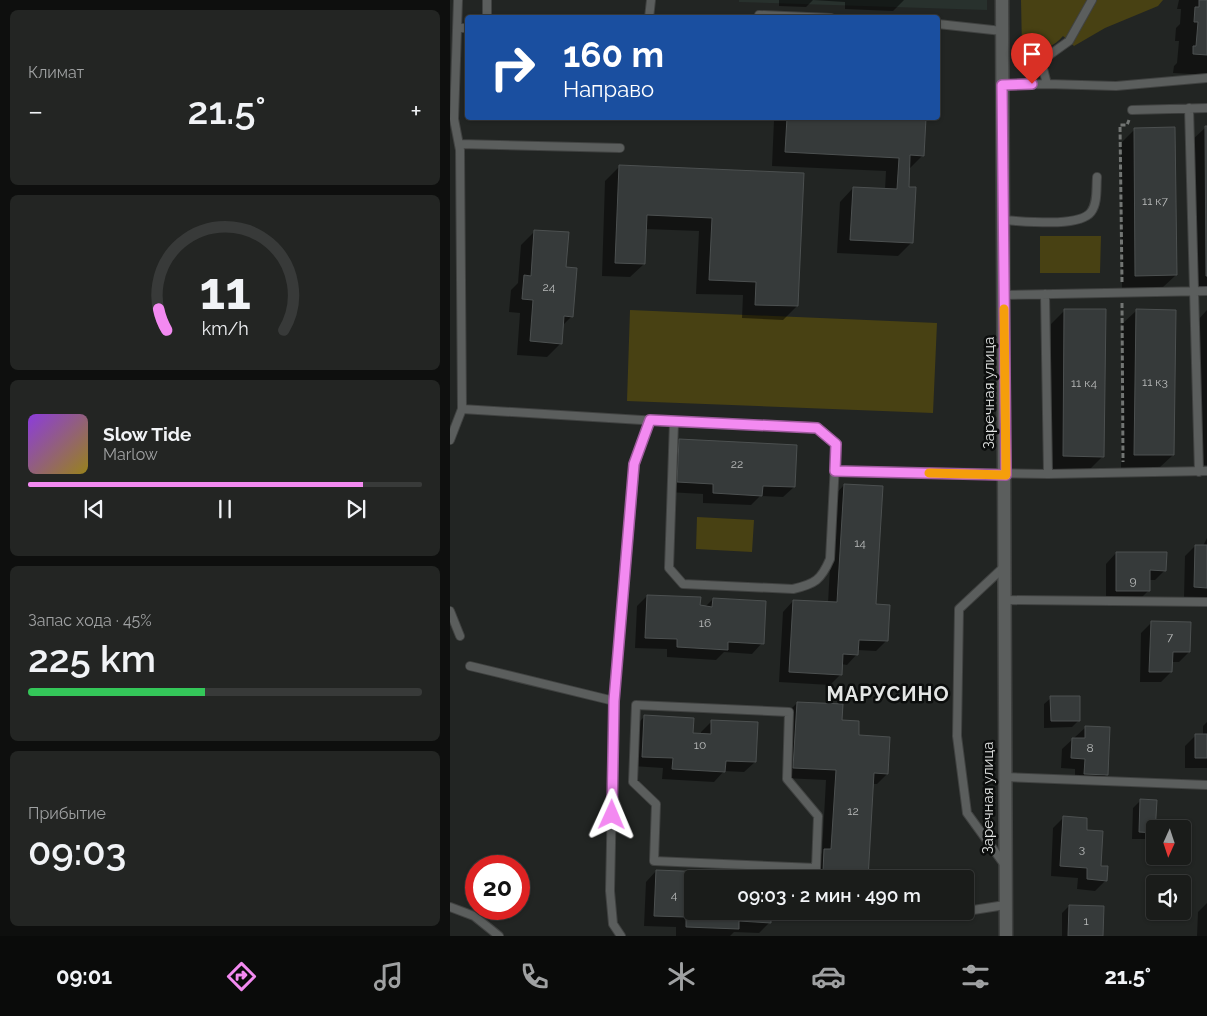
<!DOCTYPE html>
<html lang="ru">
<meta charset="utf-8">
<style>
:root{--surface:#1a1c1a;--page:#232523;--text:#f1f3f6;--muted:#9fa1a2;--line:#383a39;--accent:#f38af1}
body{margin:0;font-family:Raleway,sans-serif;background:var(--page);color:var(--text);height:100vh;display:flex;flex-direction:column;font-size:19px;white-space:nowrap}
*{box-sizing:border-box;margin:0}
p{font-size:16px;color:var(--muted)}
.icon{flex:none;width:28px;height:28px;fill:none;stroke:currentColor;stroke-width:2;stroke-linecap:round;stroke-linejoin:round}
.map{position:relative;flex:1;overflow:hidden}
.sheet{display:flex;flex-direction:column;gap:10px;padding:10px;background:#0e0f0e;width:450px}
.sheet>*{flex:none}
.banner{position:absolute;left:15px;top:15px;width:475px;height:105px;border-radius:5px;box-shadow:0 1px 4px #0004,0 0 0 1px var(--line);background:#1a4fa0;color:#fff;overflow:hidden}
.needle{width:32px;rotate:183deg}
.tools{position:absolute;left:696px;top:820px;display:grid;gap:10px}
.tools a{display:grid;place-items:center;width:45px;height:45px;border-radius:5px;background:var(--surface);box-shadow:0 1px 4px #0004,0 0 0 1px var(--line);font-size:25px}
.speed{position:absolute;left:15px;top:855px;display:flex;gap:10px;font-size:25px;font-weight:700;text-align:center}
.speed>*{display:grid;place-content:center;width:65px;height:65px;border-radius:50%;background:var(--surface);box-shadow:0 1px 4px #0004,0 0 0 1px var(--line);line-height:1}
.speed .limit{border:8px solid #d22;background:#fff;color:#111}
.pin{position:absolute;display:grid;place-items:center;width:42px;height:42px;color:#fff;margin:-51px -21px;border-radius:50% 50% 50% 0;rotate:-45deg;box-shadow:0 0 5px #0007}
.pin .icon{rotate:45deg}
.me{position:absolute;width:55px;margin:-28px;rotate:1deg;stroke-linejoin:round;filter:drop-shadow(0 0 4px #0008)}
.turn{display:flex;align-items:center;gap:18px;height:105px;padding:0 15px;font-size:22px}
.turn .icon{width:65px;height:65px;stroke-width:2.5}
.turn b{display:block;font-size:35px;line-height:42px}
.big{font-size:38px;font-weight:600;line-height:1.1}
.sheet .widget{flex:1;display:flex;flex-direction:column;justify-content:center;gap:8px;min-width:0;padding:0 18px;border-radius:8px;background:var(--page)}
.sheet .dial{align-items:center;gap:0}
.dial svg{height:130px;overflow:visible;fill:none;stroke:var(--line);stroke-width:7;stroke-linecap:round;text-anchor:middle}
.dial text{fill:var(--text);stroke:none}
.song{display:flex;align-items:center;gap:15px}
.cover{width:60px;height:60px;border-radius:8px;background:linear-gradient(135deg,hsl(270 70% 55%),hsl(50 70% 35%))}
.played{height:5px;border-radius:2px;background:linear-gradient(90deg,var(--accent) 85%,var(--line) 85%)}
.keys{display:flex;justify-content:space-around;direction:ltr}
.heat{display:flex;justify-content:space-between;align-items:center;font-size:28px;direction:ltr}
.charge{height:8px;border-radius:4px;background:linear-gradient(90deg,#34c759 45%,var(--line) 0)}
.trip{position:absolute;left:234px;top:870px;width:290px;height:50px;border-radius:5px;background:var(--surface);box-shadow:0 1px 4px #0004,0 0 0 1px var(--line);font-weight:600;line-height:50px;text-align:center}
.dock{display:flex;height:80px;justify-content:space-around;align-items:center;background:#0a0b0a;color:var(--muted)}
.dock .icon{width:35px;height:35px}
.dock .selected{color:var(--accent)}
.dock b{font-size:22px;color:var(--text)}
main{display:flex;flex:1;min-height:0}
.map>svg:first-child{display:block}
</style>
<main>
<section class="sheet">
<div class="widget"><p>Климат</p>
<div class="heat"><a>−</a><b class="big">21.5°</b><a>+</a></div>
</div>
<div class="widget dial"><svg viewBox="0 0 100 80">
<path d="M14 69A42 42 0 1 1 86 69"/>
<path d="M14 69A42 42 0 0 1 9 56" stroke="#f38af1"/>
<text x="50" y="56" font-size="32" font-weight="700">11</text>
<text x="50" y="72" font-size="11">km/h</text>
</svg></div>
<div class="widget">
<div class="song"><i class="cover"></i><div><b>Slow Tide</b><p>Marlow</p></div></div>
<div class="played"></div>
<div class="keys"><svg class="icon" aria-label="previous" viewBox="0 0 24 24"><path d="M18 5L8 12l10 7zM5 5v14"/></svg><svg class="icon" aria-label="pause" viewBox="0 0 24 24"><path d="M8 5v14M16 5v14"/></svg><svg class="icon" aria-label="next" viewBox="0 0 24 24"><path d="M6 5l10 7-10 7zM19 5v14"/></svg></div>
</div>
<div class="widget"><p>Запас хода · 45%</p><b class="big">225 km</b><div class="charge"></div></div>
<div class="widget"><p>Прибытие</p><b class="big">09:03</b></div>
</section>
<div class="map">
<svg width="757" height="936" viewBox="0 0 757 936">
<rect width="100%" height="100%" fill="#222523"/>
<path fill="#28312d" d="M289,0H537V10L289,2Z"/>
<path fill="#484113" d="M571,0H713L708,6L655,28L624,46L613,36C601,50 590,50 572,49Z
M590,236H651L650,273H590Z
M180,310L487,323L483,413L177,401Z
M247,517L304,520L302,552L246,549Z"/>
<path fill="#0007" d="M329,0H454L443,11L395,9V2L363,0L356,7L329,6Z
M729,0H757V75L723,73L724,66L727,63L729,41H725L726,28L730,24L731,9H727Z
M327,118H475L473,155L458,170L457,188L462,242L448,256L387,253L390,202L403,188L435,190L436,171L322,166L324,120Z
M755,128H757V289H743L741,141Z
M685,129L726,275L712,288L672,289L671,143Z
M169,167L352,174L347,306L333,320L292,318L293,295L246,294L249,231L195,229L194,264L180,277L152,276L155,181Z
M85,231L115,268L122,316L112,326L111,343L97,357L67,355L70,313L59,312L61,290L68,283L71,245Z
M615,310L653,456L639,470L599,469L601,324Z
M757,310V465H745L747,321Z
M686,311L723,455L709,468H671L672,324Z
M230,440L344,487L333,497L310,496L301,505L253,503V494L217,492L219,451Z
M394,485L425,606L436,641L426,651L407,650V654L397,665L391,664V674L380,685L329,682L333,612L343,601L378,603L384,496Z
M757,538V598L734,597L735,556L745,546H753Z
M666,553L715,570L705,580H699V590L688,601H656V564Z
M197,596L255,607L263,599L312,643L302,654L274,652L266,660L217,657V649L185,648L187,606Z
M701,623L739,652L729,662H722L721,672L711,682H690L691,633Z
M601,698L629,720L622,727L594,728V704Z
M347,703L391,722L407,736L437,774L427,784H422L417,879H363L364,861L372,853L376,780L333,778L337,713Z
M195,716L241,735H251V732L262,721L305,762L294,772L274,771L264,782L212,779L213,768L182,766L184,727Z
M757,722V768H735V746L746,735H753V726Z
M636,727L656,775L646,785L625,784V769L611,768L612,749Z
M690,801L705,833L698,839H682L683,808Z
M614,817L635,831L656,880L645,891L627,889L628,878L601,876L603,828Z
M206,871L242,879V911L320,922L309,933L284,932L280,936H226V927L194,926L196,882Z
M757,903V936H747L748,912Z
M619,906L652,936H612V913Z"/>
<path fill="#363a3a" stroke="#4c5050" d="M749,0H757V55L743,54V46H746L748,22H744L745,7H749Z
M337,118H476L474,156L460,155L459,187H466L463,243L400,240L403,187L447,189L449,158L335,152Z
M755,126H757V276H756Z
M725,127L727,275L685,276L684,128Z
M169,165L354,173L348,306L305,305L306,282L259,280L262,218L197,215L195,264L165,263Z
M84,230L119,232L116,267L127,268L123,317L114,316L112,344L80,341L83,300L72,299L74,275L81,276Z
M614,309H656L654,457L613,456Z
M686,309L726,310L724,455H684Z
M229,439L347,445L345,487L313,486L312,496L263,493V484L227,482Z
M394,484L433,486L426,604L440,605L438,641L409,640L408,655L393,654L392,675L339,672L343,600L387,602Z
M745,545H757V588L744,587Z
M666,552H717L716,571L700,570V591H666Z
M197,595L251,597L250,605L262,607L263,598L316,601L314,644L278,642V650L227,647V639L195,638Z
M701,621L741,622L740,652H723L722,672H699Z
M600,696H630V721H601Z
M347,702L393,704L392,720L409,721V735L440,737L438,774L424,773L418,879H384V872H373L374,849H381L386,770L343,768Z
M194,715L244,718L243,733L261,734V720L308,722L306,762L276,761L275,772L222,769L223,758L192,757Z
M635,726L660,727L658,775L634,774L635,759L621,758L622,738H635Z
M745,734H757V758H745Z
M690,799L707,800L705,833L689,832Z
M613,816L637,818V830L653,831L651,866H658L657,881L637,879V868L610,866Z
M206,870L257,872V879H242V911H321V923L289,921V929L236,927V917L204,916Z
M619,905L654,906L653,936H618Z"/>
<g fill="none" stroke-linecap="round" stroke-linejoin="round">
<defs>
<path id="service" d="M37,0V18
M199,18L201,0
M309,18V15L381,18
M488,24L552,31
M7,28H18
M597,84L666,86L757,78
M552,85L597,84L591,61L619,41L642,0
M739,108L749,472
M682,110L757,108
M9,144L170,148
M553,220C573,221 629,228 641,212C648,203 646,188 647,177
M595,294L598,474L757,471
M554,295L757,291
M12,409L224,422L367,427L386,444L380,559C371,580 365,584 343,589L233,584L219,568L224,422
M0,440L12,409L10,150L4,119L8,0
M385,471L598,474
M554,600L757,602
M0,611L10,636
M20,666L164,701
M186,705L339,712L337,779L368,816L366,868L204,861L206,804L183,782Z
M554,777L757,785
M554,864L517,813L507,736L509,609L555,566
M366,879V868
M0,907L24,916L49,936
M408,911L485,916L555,905
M171,936L163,924L160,891L164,701L185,464L200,420"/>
<path id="tertiary" d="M552,0L556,936"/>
</defs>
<use href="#service" stroke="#404241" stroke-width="10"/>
<use href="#tertiary" stroke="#404241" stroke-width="15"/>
<path stroke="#727573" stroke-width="3" stroke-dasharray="5 2.5" stroke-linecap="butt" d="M672,282L670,125H677L679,120
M672,303L673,462"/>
<use href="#service" stroke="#5b5e5d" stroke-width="8"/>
<use href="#tertiary" stroke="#5b5e5d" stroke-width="12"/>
</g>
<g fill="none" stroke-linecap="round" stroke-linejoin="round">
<defs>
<path id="route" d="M162,815L164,701L184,464L200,420L367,428L386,444L385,471L556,475L552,85L582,84"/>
</defs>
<use href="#route" stroke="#9e5a9d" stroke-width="12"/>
<use href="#route" stroke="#f38af1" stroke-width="9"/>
<path stroke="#f59e0b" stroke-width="9" d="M479,473L556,475L554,309"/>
</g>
<g text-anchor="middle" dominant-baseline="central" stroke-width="5" stroke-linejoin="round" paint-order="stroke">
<g font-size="12" fill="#b8baba">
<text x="705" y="201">11 к7</text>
<text x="99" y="287">24</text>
<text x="705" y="382">11 к3</text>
<text x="634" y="383">11 к4</text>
<text x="287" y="464">22</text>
<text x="410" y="543">14</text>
<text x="683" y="581">9</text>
<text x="255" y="623">16</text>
<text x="720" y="637">7</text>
<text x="250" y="745">10</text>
<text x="640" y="748">8</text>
<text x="403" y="811">12</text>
<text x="632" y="849">3</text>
<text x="224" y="895">4</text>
<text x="636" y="921">1</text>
</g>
<g font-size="15" fill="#e3e5e4" stroke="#0c0e0d">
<text transform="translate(539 393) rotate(-90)">Заречная улица</text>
<text transform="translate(538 798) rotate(-90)">Заречная улица</text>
</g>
<g font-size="20" font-weight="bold" letter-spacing="1" fill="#e3e5e4" stroke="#0c0e0d">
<text x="438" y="694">МАРУСИНО</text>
</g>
</g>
</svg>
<div class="tools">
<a><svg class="needle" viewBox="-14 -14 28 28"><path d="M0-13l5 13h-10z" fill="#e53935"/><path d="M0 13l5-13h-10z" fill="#9fa1a2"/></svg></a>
<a><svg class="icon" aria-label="sound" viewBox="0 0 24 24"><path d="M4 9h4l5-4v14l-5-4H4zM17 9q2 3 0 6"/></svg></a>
</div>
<div class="speed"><div class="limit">20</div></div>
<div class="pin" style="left:582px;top:84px;background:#d93025"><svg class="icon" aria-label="arrive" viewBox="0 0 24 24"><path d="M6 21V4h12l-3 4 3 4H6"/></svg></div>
<svg class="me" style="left:162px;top:815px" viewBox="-20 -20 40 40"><path d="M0-17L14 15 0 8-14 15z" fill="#f38af1" stroke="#fff" stroke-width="4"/></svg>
<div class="trip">09:03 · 2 мин · 490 m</div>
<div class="banner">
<div class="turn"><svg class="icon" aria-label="right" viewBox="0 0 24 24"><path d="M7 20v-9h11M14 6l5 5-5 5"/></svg><div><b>160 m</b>Направо</div></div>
</div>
</div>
</main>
<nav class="dock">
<b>09:01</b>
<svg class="icon selected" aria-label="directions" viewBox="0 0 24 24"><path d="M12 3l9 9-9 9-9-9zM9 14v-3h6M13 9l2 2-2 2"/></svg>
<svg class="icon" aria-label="music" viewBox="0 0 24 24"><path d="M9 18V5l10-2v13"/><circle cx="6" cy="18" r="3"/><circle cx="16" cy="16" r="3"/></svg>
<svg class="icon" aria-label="phone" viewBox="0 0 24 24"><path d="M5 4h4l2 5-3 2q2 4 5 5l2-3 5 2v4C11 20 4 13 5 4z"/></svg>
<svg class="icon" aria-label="climate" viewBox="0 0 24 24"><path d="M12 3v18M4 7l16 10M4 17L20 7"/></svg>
<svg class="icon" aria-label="car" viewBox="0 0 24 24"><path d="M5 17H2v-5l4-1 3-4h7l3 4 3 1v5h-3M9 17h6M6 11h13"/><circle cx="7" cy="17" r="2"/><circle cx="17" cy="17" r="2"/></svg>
<svg class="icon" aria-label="filters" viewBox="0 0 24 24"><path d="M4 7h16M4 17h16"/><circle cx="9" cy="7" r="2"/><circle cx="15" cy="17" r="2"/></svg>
<b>21.5°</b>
</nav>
